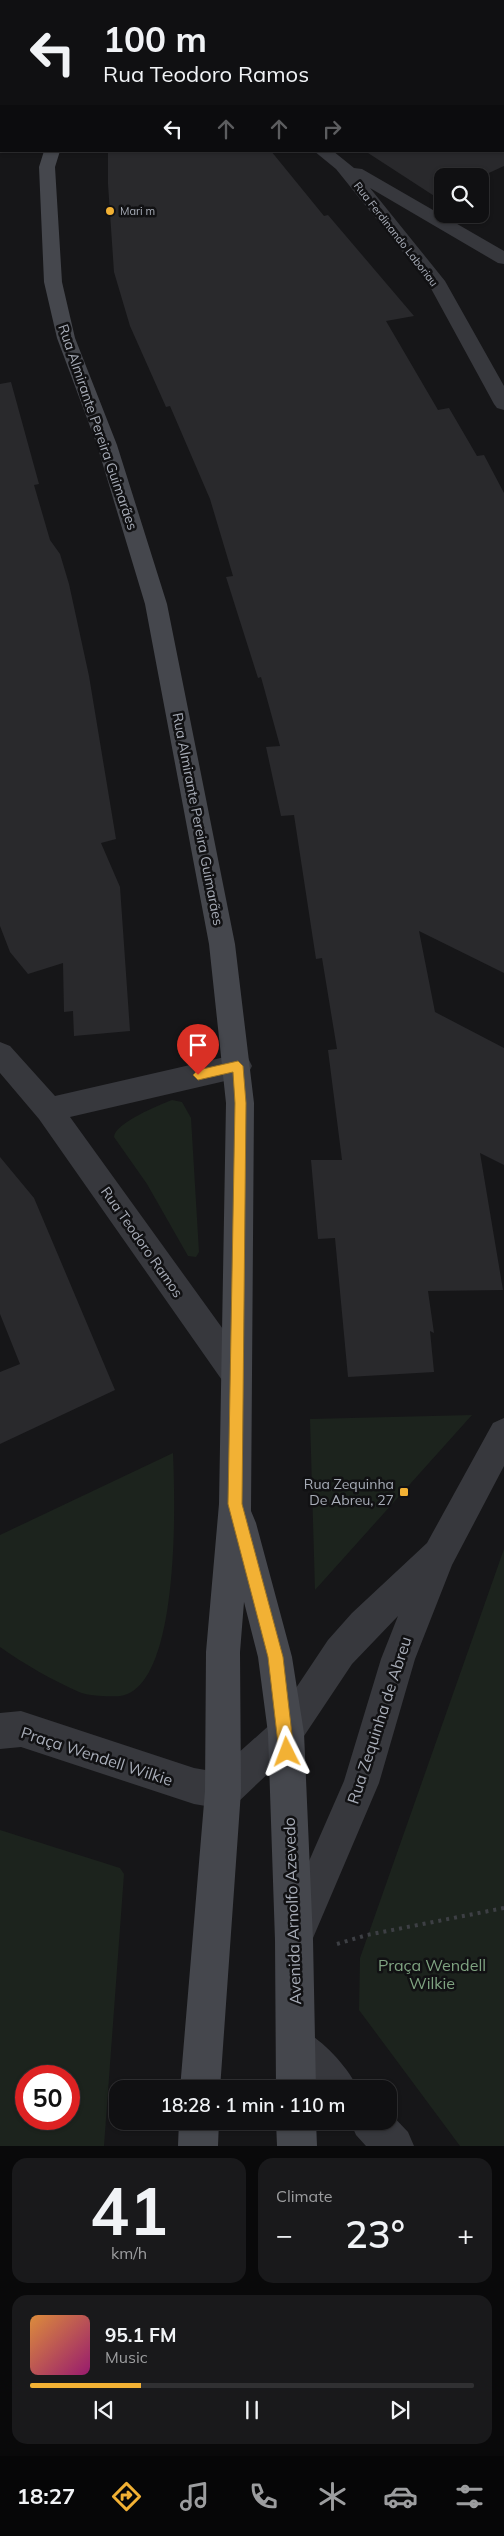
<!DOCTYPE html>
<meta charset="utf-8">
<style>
:root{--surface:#101012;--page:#19191b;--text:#f1f3f6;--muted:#9c9d9f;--line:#303032;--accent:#f2b134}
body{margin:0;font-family:Mulish,sans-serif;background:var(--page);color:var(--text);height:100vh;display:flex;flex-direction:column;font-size:19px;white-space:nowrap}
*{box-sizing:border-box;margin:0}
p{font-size:16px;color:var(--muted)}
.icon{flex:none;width:28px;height:28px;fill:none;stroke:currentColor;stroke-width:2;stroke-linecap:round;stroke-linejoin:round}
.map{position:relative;height:2146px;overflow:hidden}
.sheet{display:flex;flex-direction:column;gap:12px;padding:12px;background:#09090a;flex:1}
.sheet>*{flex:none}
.guide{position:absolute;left:0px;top:0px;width:505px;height:152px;box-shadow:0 1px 4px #0004,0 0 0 1px var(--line);background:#101012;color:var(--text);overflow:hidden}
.buttons{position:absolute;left:434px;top:168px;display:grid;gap:10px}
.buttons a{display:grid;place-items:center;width:55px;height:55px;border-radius:10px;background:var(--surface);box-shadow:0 1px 4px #0004,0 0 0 1px var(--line);font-size:25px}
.speed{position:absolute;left:15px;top:2065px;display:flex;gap:10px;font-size:25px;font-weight:700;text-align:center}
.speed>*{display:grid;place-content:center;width:65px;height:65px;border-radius:50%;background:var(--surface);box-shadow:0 1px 4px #0004,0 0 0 1px var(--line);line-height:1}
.speed .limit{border:8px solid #d22;background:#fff;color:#111}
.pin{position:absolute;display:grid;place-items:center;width:42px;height:42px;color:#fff;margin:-51px -21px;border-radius:50% 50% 50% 0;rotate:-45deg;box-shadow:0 0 5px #0007}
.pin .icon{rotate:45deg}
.me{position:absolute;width:55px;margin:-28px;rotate:357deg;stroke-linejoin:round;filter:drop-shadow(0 0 4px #0008)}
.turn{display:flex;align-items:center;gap:18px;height:105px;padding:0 20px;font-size:22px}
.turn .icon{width:65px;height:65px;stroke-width:2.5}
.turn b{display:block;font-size:35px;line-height:42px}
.lanes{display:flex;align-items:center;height:48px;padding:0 20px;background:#0003;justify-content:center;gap:25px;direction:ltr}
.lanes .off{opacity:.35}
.big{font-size:38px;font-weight:600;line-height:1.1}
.sheet .tile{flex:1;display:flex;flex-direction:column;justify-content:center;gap:8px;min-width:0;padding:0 18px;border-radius:15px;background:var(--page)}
.sheet .dial{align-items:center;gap:0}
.dial b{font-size:65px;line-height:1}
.song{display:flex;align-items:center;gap:15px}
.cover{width:60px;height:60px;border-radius:8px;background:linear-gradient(135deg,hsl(30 70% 55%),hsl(320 70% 35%))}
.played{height:5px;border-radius:2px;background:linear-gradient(90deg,var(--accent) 25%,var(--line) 25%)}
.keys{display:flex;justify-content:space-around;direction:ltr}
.heat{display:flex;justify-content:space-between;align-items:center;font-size:28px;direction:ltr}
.sheet .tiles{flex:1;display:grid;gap:12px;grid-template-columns:1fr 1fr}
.tile:last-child{grid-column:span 2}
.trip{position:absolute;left:109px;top:2080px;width:288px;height:50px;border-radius:15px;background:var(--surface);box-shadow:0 1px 4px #0004,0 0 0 1px var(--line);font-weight:600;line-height:50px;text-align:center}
.menu{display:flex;height:80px;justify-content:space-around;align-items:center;background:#060607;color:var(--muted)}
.menu .icon{width:35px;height:35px}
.menu .selected{color:var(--accent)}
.menu b{font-size:22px;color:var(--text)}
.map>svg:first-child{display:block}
</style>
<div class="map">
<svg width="504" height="2146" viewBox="0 0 504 2146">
<rect width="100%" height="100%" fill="#161618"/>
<path fill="#1c231d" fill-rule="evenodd" d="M172,1100L182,1102L191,1118L199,1252L196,1257L188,1256L147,1184L114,1137C115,1123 159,1105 172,1100Z
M472,1415L315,1590L310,1419Z
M173,1453C175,1499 181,1688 120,1696C110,1697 88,1696 79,1692C54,1681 22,1663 0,1647V1535Z
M504,1549V2146H460L359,2010L360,1958Z
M0,1830L120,1868L124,1874L104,2146H0ZM69,2076V2119H26V2076Z"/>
<path fill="#29292c" d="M108,151H271L324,216L328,215L414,316L386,321L438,410L449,408L477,456L484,455L504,493V973L419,931L435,1012L504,1048V1165L480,1153L503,1290L428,1291L434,1333L430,1331L434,1372L348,1377L335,1238L318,1239L311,1160H342L328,1050L337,1049L322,958L316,959L294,815L281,816L266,747L280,746L261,677L258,678L226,577L233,576L210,499L170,406L166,407L130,326L114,272L108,184Z
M365,151H504V166L480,177L442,176V201Z
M11,382L39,484L34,485L50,540L60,554L69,584L89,676L116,839L101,843L120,887L130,1031L74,1036L73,1011L64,1012L63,963L28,974L10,952L0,926V384Z
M0,1157L34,1198L115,1390L0,1444V1372L20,1364L0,1314Z"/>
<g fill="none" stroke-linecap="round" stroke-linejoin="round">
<path stroke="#3d3f44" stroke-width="4" stroke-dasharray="3 5" stroke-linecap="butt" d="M337,1944L367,1935L504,1908"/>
<path fill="#37383d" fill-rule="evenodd" d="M0,19H1V29H0Z
M314,151H333L354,168L362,169L504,251V264L498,263L370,188L445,281L504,386V410L497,408L494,404L428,283L336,169Z
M0,1042L10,1046L55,1096L238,1054L248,1058L252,1066L248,1074L238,1078L70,1117L246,1361L250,1372L246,1383L235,1387L224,1383L39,1119L0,1073Z
M504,1418V1466L452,1565L415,1659L379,1783L310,1945L297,1951L284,1945L278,1932L344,1781L381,1659L398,1616L352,1664L298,1745L236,1804L223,1809L194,1804L21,1747L0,1749V1713L21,1711L194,1768L217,1772L274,1721L328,1640L352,1613L427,1543L493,1423Z
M295,2026C318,2035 348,2066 358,2089H310L281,2059L276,2045L281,2031Z
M388,2111L408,2132L414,2146H366L356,2135L350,2121H388Z"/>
<path fill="#45474d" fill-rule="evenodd" d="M466,0H484L485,1H467Z
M44,151H60L55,167L62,282L75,338L117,445L167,604L235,944L254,1103L251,1511L256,1523L292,1657L304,1733L313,1940L316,2089H276L275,1940L268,1733L258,1657L244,1602L240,1652L241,1791L220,2089H180L205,1791L206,1652L219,1504L226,1103L209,944L145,604L97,445L57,338L44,282L39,167Z
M179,2121H219L218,2146H178Z
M276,2121H316L317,2146H277Z"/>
</g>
<path fill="#f2b134" stroke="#9d7322" d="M238,1061L243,1066L246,1103L242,1504L283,1657L294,1752L292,1757L287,1759L281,1757L279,1752L268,1657L228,1504L235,1103L233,1072L198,1080L193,1075L198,1070Z"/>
<g fill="#f2b134" stroke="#111113" stroke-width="2">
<circle cx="110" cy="211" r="5"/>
<rect x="399" y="1487" width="10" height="10" rx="2.5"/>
</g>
<g text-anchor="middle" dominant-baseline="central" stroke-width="5" stroke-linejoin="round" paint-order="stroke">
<g font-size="11" fill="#a8adb8" stroke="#111113" text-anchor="start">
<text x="120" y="211">Mari m</text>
</g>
<g font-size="11" fill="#a8adb8" stroke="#111113">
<text transform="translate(396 234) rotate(52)">Rua Ferdinando Laboriau</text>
</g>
<g font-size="14" fill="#a8adb8" stroke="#111113">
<text transform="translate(98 427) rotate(71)">Rua Almirante Pereira Guimarães</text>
<text transform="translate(198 819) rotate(79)">Rua Almirante Pereira Guimarães</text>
<text transform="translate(142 1242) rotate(55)">Rua Teodoro Ramos</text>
</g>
<g font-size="14" fill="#a8adb8" stroke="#111113" text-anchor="end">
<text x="394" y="1484">Rua Zequinha<tspan x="394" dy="16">De Abreu, 27</tspan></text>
</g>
<g font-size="16" fill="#a8adb8" stroke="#111113">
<text transform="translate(379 1720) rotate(-72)">Rua Zequinha de Abreu</text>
<text transform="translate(97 1756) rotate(18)">Praça Wendell Wilkie</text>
<text transform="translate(292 1911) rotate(-92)">Avenida Arnolfo Azevedo</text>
</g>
<g font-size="16" fill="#7fa381" stroke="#111113">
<text x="432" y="1965">Praça Wendell<tspan x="432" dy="18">Wilkie</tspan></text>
</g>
</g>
</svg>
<div class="buttons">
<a><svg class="icon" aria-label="search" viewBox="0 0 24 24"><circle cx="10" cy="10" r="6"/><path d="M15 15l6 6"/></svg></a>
</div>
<div class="speed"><div class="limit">50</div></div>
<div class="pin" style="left:198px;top:1075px;background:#d93025"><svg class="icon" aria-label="arrive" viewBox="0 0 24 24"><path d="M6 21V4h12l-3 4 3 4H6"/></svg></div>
<svg class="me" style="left:287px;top:1752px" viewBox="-20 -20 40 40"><path d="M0-17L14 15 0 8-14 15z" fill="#f2b134" stroke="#fff" stroke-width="4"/></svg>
<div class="trip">18:28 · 1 min · 110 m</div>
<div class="guide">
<div class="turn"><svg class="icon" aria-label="left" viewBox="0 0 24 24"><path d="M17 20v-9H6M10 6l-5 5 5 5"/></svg><div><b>100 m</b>Rua Teodoro Ramos</div></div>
<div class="lanes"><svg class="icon" aria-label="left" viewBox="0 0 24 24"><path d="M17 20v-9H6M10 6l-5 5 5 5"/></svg><svg class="icon off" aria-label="ahead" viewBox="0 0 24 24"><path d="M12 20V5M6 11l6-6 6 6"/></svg><svg class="icon off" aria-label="ahead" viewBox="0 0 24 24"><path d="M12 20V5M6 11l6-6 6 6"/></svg><svg class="icon off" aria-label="right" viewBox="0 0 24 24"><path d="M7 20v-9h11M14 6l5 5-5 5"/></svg></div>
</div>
</div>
<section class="sheet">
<div class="tiles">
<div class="tile dial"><b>41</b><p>km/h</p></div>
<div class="tile"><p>Climate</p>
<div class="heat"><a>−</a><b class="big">23°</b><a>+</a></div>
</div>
<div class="tile">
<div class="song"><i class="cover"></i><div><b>95.1 FM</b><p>Music</p></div></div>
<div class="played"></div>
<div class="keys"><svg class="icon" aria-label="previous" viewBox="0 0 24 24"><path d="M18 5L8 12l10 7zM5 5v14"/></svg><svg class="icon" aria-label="pause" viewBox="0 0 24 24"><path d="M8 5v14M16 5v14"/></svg><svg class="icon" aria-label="next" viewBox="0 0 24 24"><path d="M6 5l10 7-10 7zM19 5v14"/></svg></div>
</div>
</div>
</section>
<nav class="menu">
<b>18:27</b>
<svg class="icon selected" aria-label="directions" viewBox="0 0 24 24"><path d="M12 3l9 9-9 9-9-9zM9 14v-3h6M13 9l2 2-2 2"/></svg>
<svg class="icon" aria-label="music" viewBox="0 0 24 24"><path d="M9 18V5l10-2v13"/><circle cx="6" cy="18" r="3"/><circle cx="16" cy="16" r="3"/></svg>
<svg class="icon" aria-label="phone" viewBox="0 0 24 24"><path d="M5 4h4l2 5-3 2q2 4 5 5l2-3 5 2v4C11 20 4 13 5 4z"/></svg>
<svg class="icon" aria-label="climate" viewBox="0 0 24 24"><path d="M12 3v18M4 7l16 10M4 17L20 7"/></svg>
<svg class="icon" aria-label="car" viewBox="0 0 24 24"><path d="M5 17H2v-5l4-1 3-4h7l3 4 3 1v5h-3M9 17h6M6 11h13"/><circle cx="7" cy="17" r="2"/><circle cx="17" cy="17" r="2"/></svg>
<svg class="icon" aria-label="filters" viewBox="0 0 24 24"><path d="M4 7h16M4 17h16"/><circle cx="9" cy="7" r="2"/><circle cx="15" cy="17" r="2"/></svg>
</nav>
